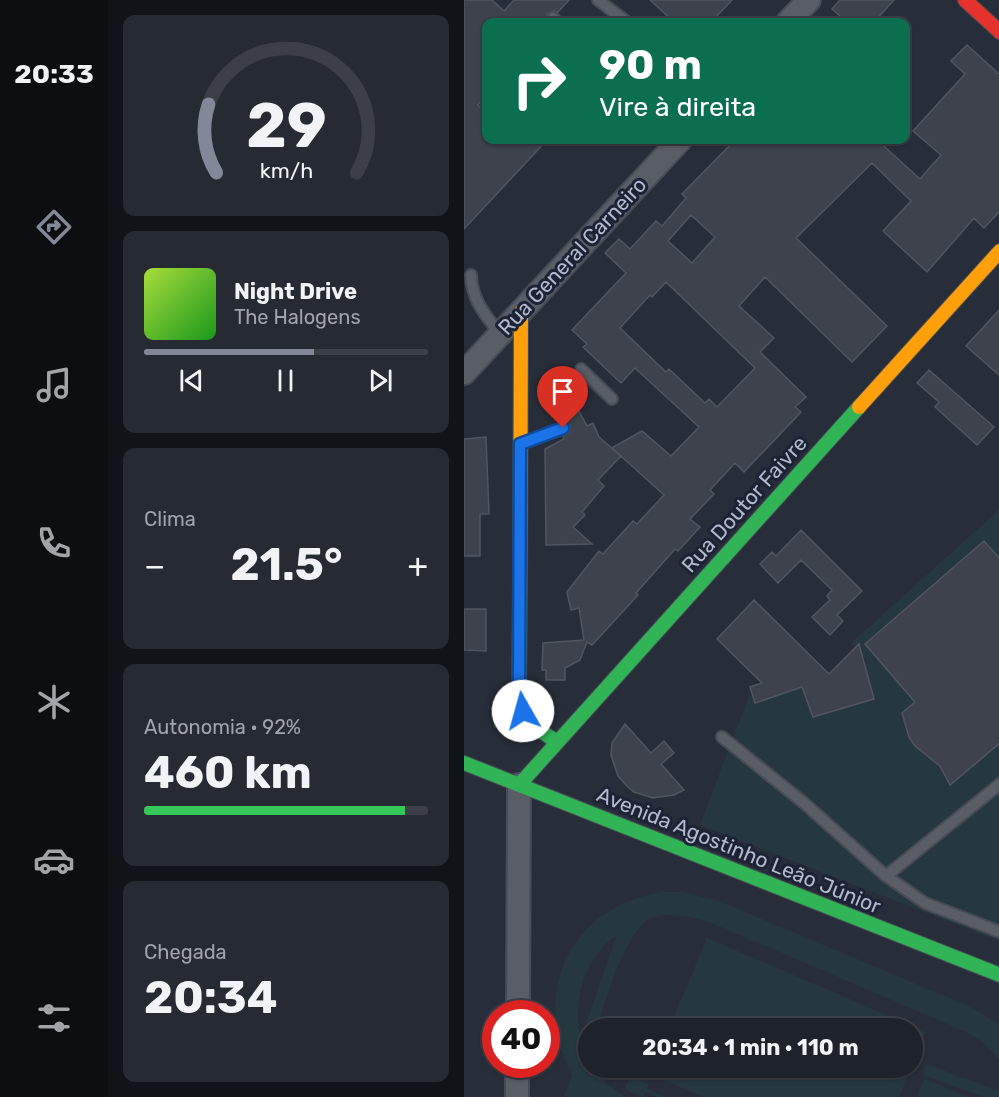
<!DOCTYPE html>
<html lang="pt">
<meta charset="utf-8">
<style>
:root{--surface:#1e222b;--page:#262a33;--text:#f1f3f6;--muted:#a1a4a9;--line:#3c3f47;--accent:#828897}
body{margin:0;font-family:Rubik,sans-serif;background:var(--page);color:var(--text);height:100vh;display:flex;flex-direction:column;font-size:22px;white-space:nowrap}
*{box-sizing:border-box;margin:0}
p{font-size:20px;color:var(--muted)}
.icon{flex:none;width:33px;height:33px;fill:none;stroke:currentColor;stroke-width:2;stroke-linecap:round;stroke-linejoin:round}
.map{position:relative;flex:1;overflow:hidden}
.side{display:flex;flex-direction:column;gap:15px;padding:15px;background:#101318;width:356px}
.side>*{flex:none}
.banner{position:absolute;left:18px;top:18px;width:428px;height:126px;border-radius:12px;box-shadow:0 2px 4px #0004,0 0 0 2px var(--line);background:#0b6e4f;color:#fff;overflow:hidden}
.speed{position:absolute;left:18px;top:1000px;display:flex;gap:12px;font-size:30px;font-weight:700;text-align:center}
.speed>*{display:grid;place-content:center;width:78px;height:78px;border-radius:50%;background:var(--surface);box-shadow:0 2px 4px #0004,0 0 0 2px var(--line);line-height:1}
.speed .limit{border:9px solid #d22;background:#fff;color:#111}
.pin{position:absolute;display:grid;place-items:center;width:51px;height:51px;color:#fff;margin:-62px -26px;border-radius:50% 50% 50% 0;rotate:-45deg;box-shadow:0 0 6px #0007}
.pin .icon{rotate:45deg}
.me{position:absolute;width:66px;margin:-33px;rotate:353deg;stroke-linejoin:round;filter:drop-shadow(0 0 4px #0008)}
.turn{display:flex;align-items:center;gap:21px;height:126px;padding:0 18px;font-size:27px}
.turn .icon{width:78px;height:78px;stroke-width:2.5}
.turn b{display:block;font-size:42px;line-height:51px}
.big{font-size:45px;font-weight:700;line-height:1.1}
.side .tile{flex:1;display:flex;flex-direction:column;justify-content:center;gap:9px;min-width:0;padding:0 21px;border-radius:12px;background:var(--page)}
.side .dial{align-items:center;gap:0}
.dial svg{height:156px;overflow:visible;fill:none;stroke:var(--line);stroke-width:7;stroke-linecap:round;text-anchor:middle}
.dial text{fill:var(--text);stroke:none}
.song{display:flex;align-items:center;gap:18px}
.cover{width:72px;height:72px;border-radius:9px;background:linear-gradient(135deg,hsl(80 70% 55%),hsl(120 70% 35%))}
.played{height:6px;border-radius:3px;background:linear-gradient(90deg,var(--accent) 60%,var(--line) 60%)}
.keys{display:flex;justify-content:space-around;direction:ltr}
.heat{display:flex;justify-content:space-between;align-items:center;font-size:33px;direction:ltr}
.charge{height:9px;border-radius:4px;background:linear-gradient(90deg,#34c759 92%,var(--line) 0)}
.trip{position:absolute;left:114px;top:1018px;width:345px;height:60px;border-radius:30px;background:var(--surface);box-shadow:0 2px 4px #0004,0 0 0 2px var(--line);font-weight:700;line-height:60px;text-align:center}
main{display:flex;flex:1;min-height:0}
.menu{display:flex;flex-direction:column;width:108px;justify-content:space-around;align-items:center;background:#0c0e11;color:var(--muted)}
.menu .icon{width:42px;height:42px}
.menu .selected{color:var(--accent)}
.menu b{font-size:27px;color:var(--text)}
.map>svg:first-child{display:block}
</style>
<main>
<nav class="menu">
<b>20:33</b>
<svg class="icon selected" aria-label="directions" viewBox="0 0 24 24"><path d="M12 3l9 9-9 9-9-9zM9 14v-3h6M13 9l2 2-2 2"/></svg>
<svg class="icon" aria-label="music" viewBox="0 0 24 24"><path d="M9 18V5l10-2v13"/><circle cx="6" cy="18" r="3"/><circle cx="16" cy="16" r="3"/></svg>
<svg class="icon" aria-label="phone" viewBox="0 0 24 24"><path d="M5 4h4l2 5-3 2q2 4 5 5l2-3 5 2v4C11 20 4 13 5 4z"/></svg>
<svg class="icon" aria-label="climate" viewBox="0 0 24 24"><path d="M12 3v18M4 7l16 10M4 17L20 7"/></svg>
<svg class="icon" aria-label="car" viewBox="0 0 24 24"><path d="M5 17H2v-5l4-1 3-4h7l3 4 3 1v5h-3M9 17h6M6 11h13"/><circle cx="7" cy="17" r="2"/><circle cx="17" cy="17" r="2"/></svg>
<svg class="icon" aria-label="filters" viewBox="0 0 24 24"><path d="M4 7h16M4 17h16"/><circle cx="9" cy="7" r="2"/><circle cx="15" cy="17" r="2"/></svg>
</nav>
<section class="side">
<div class="tile dial"><svg viewBox="0 0 100 80">
<path d="M14 69A42 42 0 1 1 86 69"/>
<path d="M14 69A42 42 0 0 1 10 34" stroke="#828897"/>
<text x="50" y="56" font-size="32" font-weight="700">29</text>
<text x="50" y="72" font-size="11">km/h</text>
</svg></div>
<div class="tile">
<div class="song"><i class="cover"></i><div><b>Night Drive</b><p>The Halogens</p></div></div>
<div class="played"></div>
<div class="keys"><svg class="icon" aria-label="previous" viewBox="0 0 24 24"><path d="M18 5L8 12l10 7zM5 5v14"/></svg><svg class="icon" aria-label="pause" viewBox="0 0 24 24"><path d="M8 5v14M16 5v14"/></svg><svg class="icon" aria-label="next" viewBox="0 0 24 24"><path d="M6 5l10 7-10 7zM19 5v14"/></svg></div>
</div>
<div class="tile"><p>Clima</p>
<div class="heat"><a>−</a><b class="big">21.5°</b><a>+</a></div>
</div>
<div class="tile"><p>Autonomia · 92%</p><b class="big">460 km</b><div class="charge"></div></div>
<div class="tile"><p>Chegada</p><b class="big">20:34</b></div>
</section>
<div class="map">
<svg width="536" height="1097" viewBox="0 0 536 1097">
<rect width="100%" height="100%" fill="#282e39"/>
<path fill="#25383f" fill-rule="evenodd" d="M535,510V941L236,825L285,696L404,662L387,643Z
M199,892H218L255,901L507,1007L535,1024V1058L516,1040L500,1031L250,924C234,918 199,909 183,920C161,935 140,1003 133,1029H124V1068H131L143,1084L161,1097H105L100,1095L108,1075C66,992 106,906 199,892ZM153,935L117,1038V1039C108,1001 120,957 153,935Z
M243,938L462,1032L449,1064L448,1029H205Z
M462,1064L535,1091V1097H520L459,1075Z
M188,1068H447L435,1097H239L186,1074Z
M166,1076L184,1084L183,1089L202,1097H193L181,1092L179,1097L161,1089Z
M460,1079L505,1097H453Z"/>
<path fill="#3d424c" stroke="#505660" stroke-width="1.5" fill-rule="evenodd" d="M0,0H28L40,11L50,0H105L94,12L90,11L84,13L82,17L83,22H22V95L14,105L22,114V140H83L0,229Z
M186,0H268L247,22H210Z
M376,0H430L410,22H383L368,9Z
M503,45L536,75V211L520,228L510,218L463,272L419,231L447,201L408,163L332,238L423,326L388,362L301,277L275,306L310,338L296,352L342,397L331,407L337,412L280,472L271,463L246,490L250,494L226,519L236,527L214,551L211,549L172,593L174,595L128,645L123,642L116,660L101,668V680H82V670H78L79,643L120,640L115,608L107,610L103,592L135,551L139,554L169,521L173,524L200,495L148,448L178,431L207,456L235,427L171,368L157,383L119,347L123,344L108,330L162,273L141,253L155,239L166,249L192,221L198,226L222,198L218,194L271,140H413L456,179L477,155L449,131L501,74L487,61ZM227,215L251,237L228,263L204,241ZM202,282L291,368L253,407L245,399L241,403L205,369L202,372L156,328L186,295L188,297Z
M536,309V376L502,346Z
M465,370L530,427L513,445L471,407L475,402L453,383Z
M110,402L123,426L129,423L135,437L157,456L134,480L140,486L118,512L121,515L109,527L128,544L82,545L81,449L100,439L99,436L105,432L106,425L99,421V408Z
M22,437L25,514H16V556H0V439Z
M337,530L398,591L373,615L379,621L366,635L348,617L366,600L363,596L368,590L337,560L314,583L296,564L308,552L312,556Z
M520,541L536,559V743L486,785L476,766L451,746L445,737L438,713L451,702L401,644Z
M290,600L365,674L395,644L410,699L349,717L338,687L291,703L286,687L298,683L253,639Z
M0,609H22V651L0,650Z
M161,724L187,753L200,741L210,753L197,764L220,790L210,795L189,798L170,792L162,785L154,776L147,755L148,743Z"/>
<g fill="none" stroke-linecap="round" stroke-linejoin="round">
<defs>
<path id="lane" d="M134,0L163,22
M89,18L94,22
M7,275C8,300 21,315 36,334
M117,369L148,399
M59,443L99,428
M258,737L340,803L422,876L536,784
M422,876L461,903L536,932"/>
<path id="street" d="M324,22L345,0
M0,373L216,140
M54,1014L55,785
M53,1097V1065"/>
<path id="fast" d="M56,593L55,690C61,717 70,729 94,742
M0,763L536,975
M55,785L395,407"/>
<path id="slow" d="M395,407L536,251
M56,593L57,312"/>
<path id="jam" d="M501,0L536,32"/>
</defs>
<use href="#lane" stroke="#464b55" stroke-width="14"/>
<use href="#street" stroke="#464b55" stroke-width="26"/>
<use href="#fast" stroke="#464b55" stroke-width="16"/>
<use href="#slow" stroke="#464b55" stroke-width="16"/>
<use href="#jam" stroke="#464b55" stroke-width="16"/>
<use href="#lane" stroke="#595d66" stroke-width="10"/>
<use href="#street" stroke="#595d66" stroke-width="22"/>
<use href="#fast" stroke="#30b455" stroke-width="14"/>
<use href="#slow" stroke="#ff9f0a" stroke-width="14"/>
<use href="#jam" stroke="#e5322d" stroke-width="14"/>
</g>
<g fill="none" stroke-linecap="round" stroke-linejoin="round">
<defs>
<path id="route" d="M59,711L55,690L56,444L99,428"/>
</defs>
<use href="#route" stroke="#114b97" stroke-width="15"/>
<use href="#route" stroke="#1a73e8" stroke-width="10"/>
</g>
<g text-anchor="middle" dominant-baseline="central" stroke-width="6" stroke-linejoin="round" paint-order="stroke">
<g font-size="21" fill="#b2b9ca" stroke="#1b2334">
<text transform="translate(108 256) rotate(-47)">Rua General Carneiro</text>
<text transform="translate(280 504) rotate(-48)">Rua Doutor Faivre</text>
<text transform="translate(275 850) rotate(22)">Avenida Agostinho Leão Júnior</text>
</g>
</g>
</svg>
<div class="speed"><div class="limit">40</div></div>
<div class="pin" style="left:99px;top:428px;background:#d93025"><svg class="icon" aria-label="arrive" viewBox="0 0 24 24"><path d="M6 21V4h12l-3 4 3 4H6"/></svg></div>
<svg class="me" style="left:59px;top:711px" viewBox="-20 -20 40 40"><circle r="19" fill="#fff"/><path d="M0-13L10 11 0 6-10 11z" fill="#1a73e8"/></svg>
<div class="trip">20:34 · 1 min · 110 m</div>
<div class="banner">
<div class="turn"><svg class="icon" aria-label="right" viewBox="0 0 24 24"><path d="M7 20v-9h11M14 6l5 5-5 5"/></svg><div><b>90 m</b>Vire à direita</div></div>
</div>
</div>
</main>
